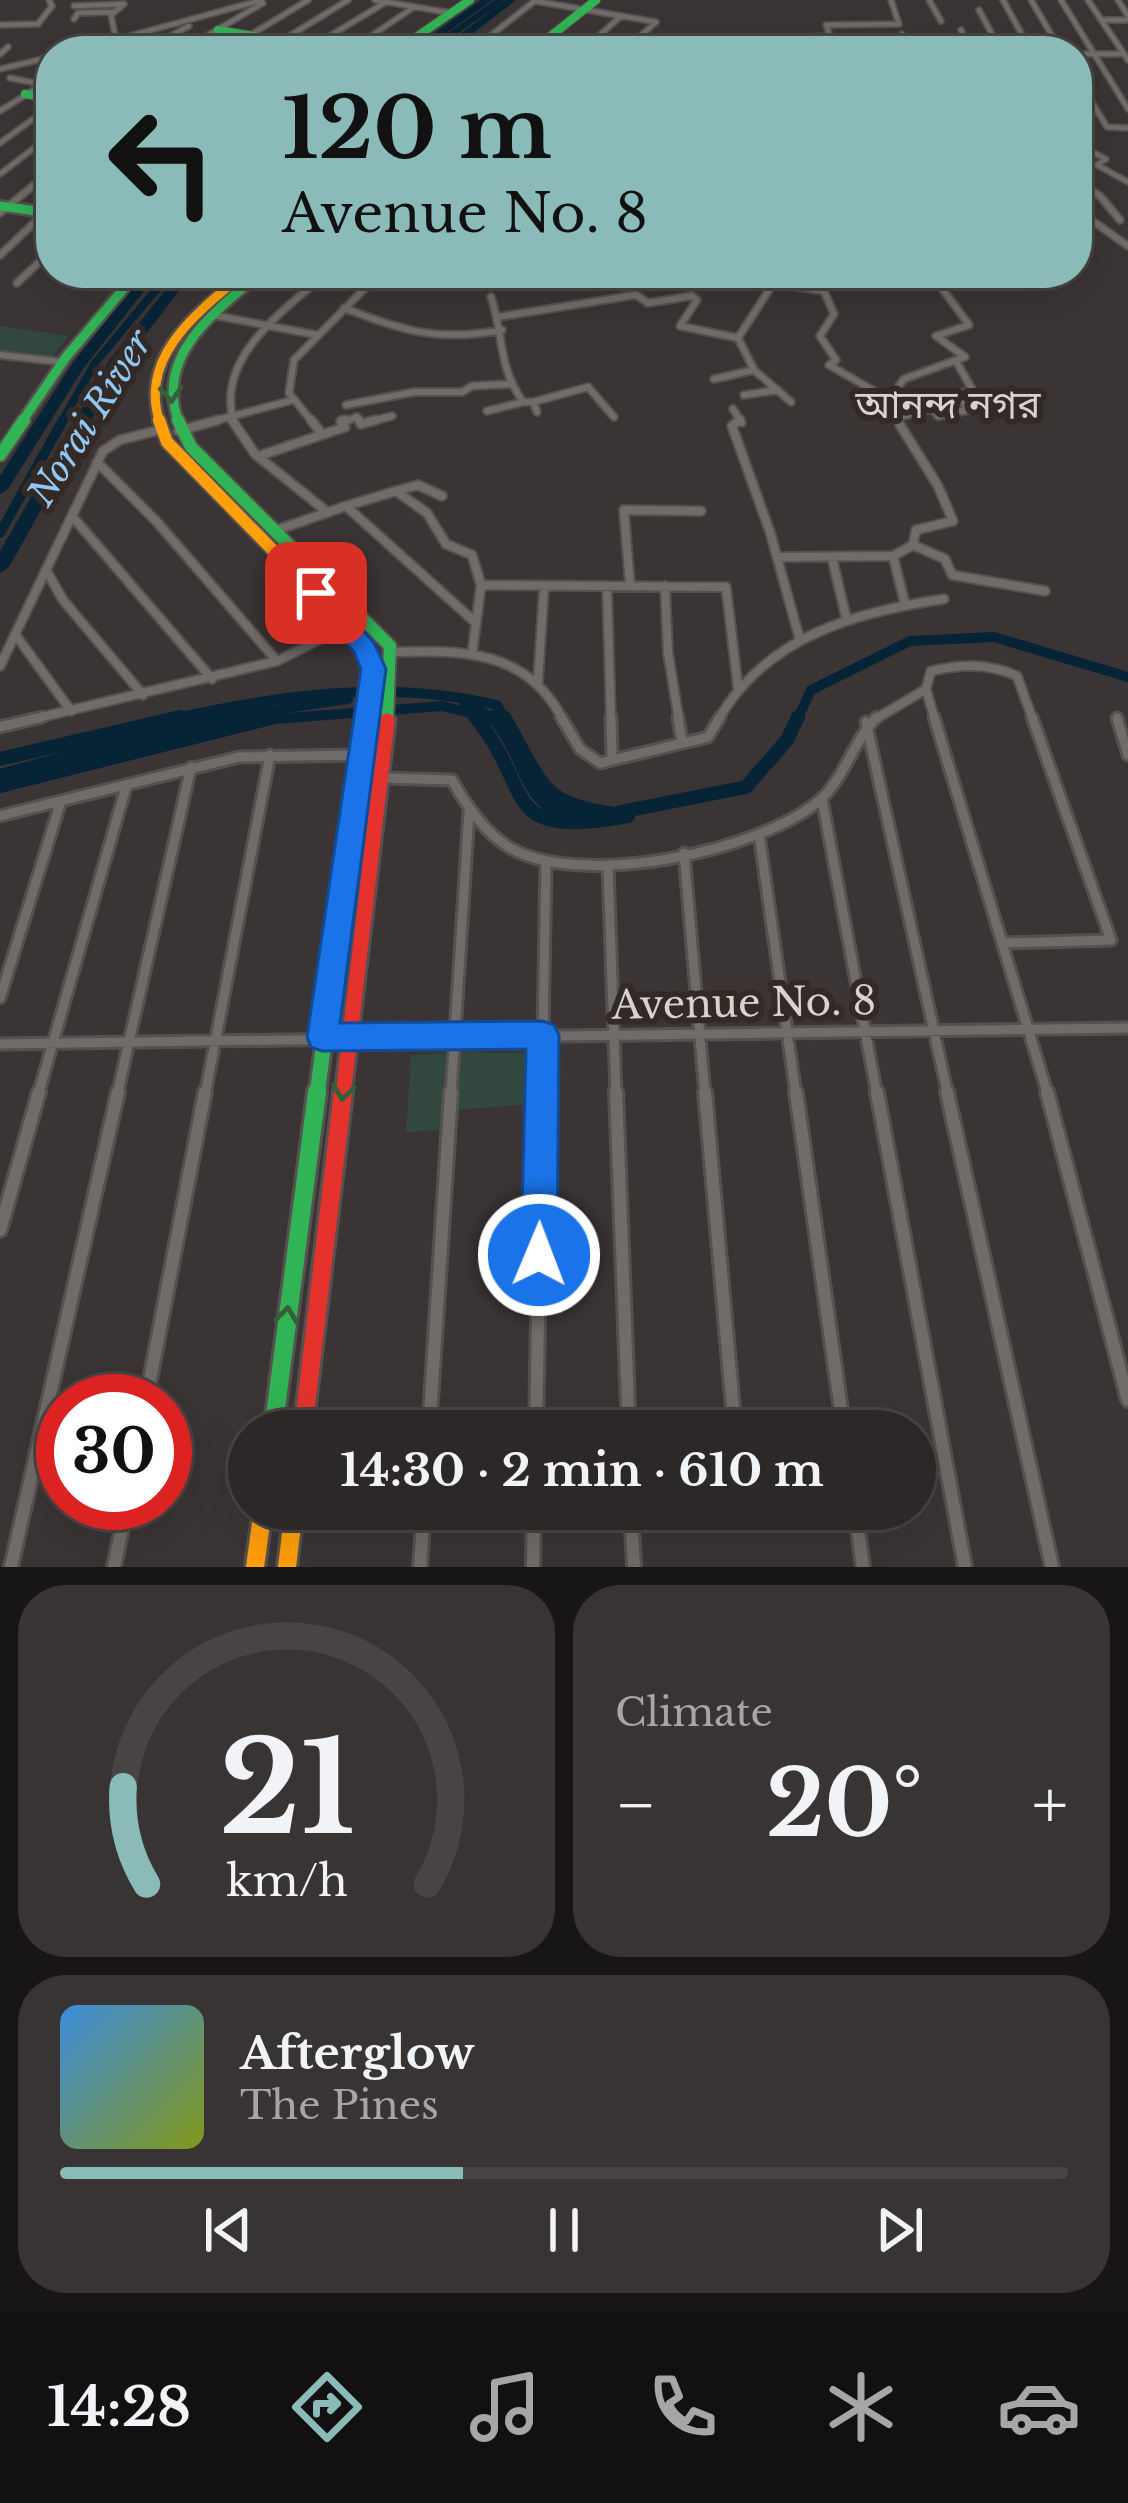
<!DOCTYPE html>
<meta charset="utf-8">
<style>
:root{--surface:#2c2827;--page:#383433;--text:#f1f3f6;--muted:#a6a6a7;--line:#484444;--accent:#8bbbb9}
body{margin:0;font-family:"Libre Baskerville","Noto Sans Bengali",serif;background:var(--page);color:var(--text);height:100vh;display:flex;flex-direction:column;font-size:45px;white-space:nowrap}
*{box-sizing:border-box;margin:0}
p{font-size:39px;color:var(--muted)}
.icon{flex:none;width:66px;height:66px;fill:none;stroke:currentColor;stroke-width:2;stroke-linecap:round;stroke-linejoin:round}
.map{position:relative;height:1567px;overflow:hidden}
.sheet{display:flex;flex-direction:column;gap:18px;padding:18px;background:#181615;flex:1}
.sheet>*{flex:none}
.hud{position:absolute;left:36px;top:36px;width:1056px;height:252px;border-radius:48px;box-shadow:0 12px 48px #0002,0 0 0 3px var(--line);background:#8bbbb9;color:#111;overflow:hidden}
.speed{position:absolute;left:36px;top:1374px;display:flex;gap:24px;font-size:60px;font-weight:700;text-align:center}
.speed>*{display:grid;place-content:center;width:156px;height:156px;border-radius:50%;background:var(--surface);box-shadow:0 12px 48px #0002,0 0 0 3px var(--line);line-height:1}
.speed .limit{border:18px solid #d22;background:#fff;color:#111}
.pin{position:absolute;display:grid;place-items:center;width:102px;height:102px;color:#fff;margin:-51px;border-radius:24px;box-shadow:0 6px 18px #0006}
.me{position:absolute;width:132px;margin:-66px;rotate:1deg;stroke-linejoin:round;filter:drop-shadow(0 0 9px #0008)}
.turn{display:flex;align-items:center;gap:42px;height:252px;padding:0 48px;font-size:54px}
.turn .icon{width:156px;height:156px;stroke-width:2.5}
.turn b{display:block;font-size:84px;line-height:102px}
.big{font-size:90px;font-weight:700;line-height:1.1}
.sheet .card{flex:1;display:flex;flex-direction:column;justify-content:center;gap:18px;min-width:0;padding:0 42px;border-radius:48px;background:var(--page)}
.sheet .dial{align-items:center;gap:0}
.dial svg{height:312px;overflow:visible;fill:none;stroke:var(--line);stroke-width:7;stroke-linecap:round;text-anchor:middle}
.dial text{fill:var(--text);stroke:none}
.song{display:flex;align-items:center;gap:36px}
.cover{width:144px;height:144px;border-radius:18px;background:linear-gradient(135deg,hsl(210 70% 55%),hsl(70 70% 35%))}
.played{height:12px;border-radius:6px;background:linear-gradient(90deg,var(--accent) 40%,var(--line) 40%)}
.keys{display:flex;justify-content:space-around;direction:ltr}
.heat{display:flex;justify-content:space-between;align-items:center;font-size:66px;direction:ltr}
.sheet .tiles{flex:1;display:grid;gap:18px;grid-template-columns:1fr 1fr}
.card:last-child{grid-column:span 2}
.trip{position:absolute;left:228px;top:1410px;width:708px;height:120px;border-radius:60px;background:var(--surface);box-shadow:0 12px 48px #0002,0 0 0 3px var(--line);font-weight:700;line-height:120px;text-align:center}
.dock{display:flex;height:192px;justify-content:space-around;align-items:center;background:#121010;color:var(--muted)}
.dock .icon{width:84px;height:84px}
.dock .active{color:var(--accent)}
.dock b{font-size:54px;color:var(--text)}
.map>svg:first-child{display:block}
</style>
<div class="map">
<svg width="1128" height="1567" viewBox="0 0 1128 1567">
<rect width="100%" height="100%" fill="#3a3534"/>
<path fill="#32473d" d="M0,326L69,336L51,358L0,353Z
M459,1051L531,1054L532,1104L457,1110Z
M446,1054L442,1130L406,1132L411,1055Z"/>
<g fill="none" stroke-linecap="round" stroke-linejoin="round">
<path stroke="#072437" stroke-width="6" d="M428,51L500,0"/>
<path stroke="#072437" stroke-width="8" d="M61,423L95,363L170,273"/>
<path stroke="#072437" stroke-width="10" d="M0,533L63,420
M463,701L496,720
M167,720C277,695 386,679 497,705L506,720
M206,720L348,699
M263,720L442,706L470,713L478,720
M797,720L811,690L910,641L994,637L1128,677"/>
<path stroke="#072437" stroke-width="14" d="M475,717C537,791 495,840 628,816C538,804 547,791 504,717
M493,717C533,760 520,818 594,816
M0,759L180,717
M0,776L217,717
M0,786L275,717
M620,812L746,787L787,740L798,717"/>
<path fill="#072437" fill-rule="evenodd" d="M481,0H493L421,51H409Z
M505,0H516L450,51H438Z
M144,273H158L83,369L8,489L0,494V476L72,364Z
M179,273H193L124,362L9,567L0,573V551L109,361Z"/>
<defs>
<path id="street-far4" d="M375,0L451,13
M929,0L941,21
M1003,0L1031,51
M1031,0L1061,51
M1061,0L1128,109
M1088,0L1128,60
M1118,0L1128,16
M535,1L656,22
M74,6L124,4
M979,10L1001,51
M74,19L78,13L114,12
M1101,20H1128
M0,25L38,24L52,6L49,0
M961,30L971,51
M902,34L908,51
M713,37L723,41L829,36
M116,40L111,15L123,5
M106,43L132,51
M74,51L262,0
M142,51L189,26
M181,51L263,3
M224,51L308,0
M265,51L348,0
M305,51L386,2
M349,51L414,7
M471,51L536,0
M582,51L621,16
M624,51L656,22
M836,51L826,25L899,24L891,0
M0,54L8,47
M1077,54H1124
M42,68L51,69
M0,69L51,57
M10,78L41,84
M1077,78L1107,127L1128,128
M0,111L51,79
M0,143L51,106
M1077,144L1106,159L1097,165L1128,182
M0,174L51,135
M1077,181L1087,188
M31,188L51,171"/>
<path id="street-far3" d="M1083,185L1100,196L1120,220
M1077,210L1128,246
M0,213L34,185
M0,255L51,207
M901,273L941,287L969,325L936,336
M17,283L51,251
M773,283L824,291L834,314L820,336L836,360L829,365L881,395H892L904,379L965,357
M491,297C505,340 497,364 523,402H533
M344,308C404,331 438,342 502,330
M213,315L317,335
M498,317L636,295L648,303L692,296L697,300L680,326L738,338
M936,336L965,357
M738,338L754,370L791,402
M738,338L780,273
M0,355L62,362
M714,379L754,370
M744,395L778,390
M346,405L414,392H462L472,386L510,384
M733,409L742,423
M487,411L523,402
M537,412L533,402L588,387L614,417
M903,416L933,409L938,416L968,410L958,394L973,391L956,361
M207,423L293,400
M234,423C214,358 284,310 327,273
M313,423L289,393L294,360L380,273
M342,423L357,417L360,423
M365,423L392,416"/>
<path id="street-far2" d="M232,420L255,454L326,511
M311,420L322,434
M359,420L361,424L376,420
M740,420L732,426L770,532L800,640
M178,431L218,420
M259,456L345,427L341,421L345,420
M97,462L157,522L277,661
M396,491L418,485L442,496
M346,506L396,491L427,513L446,544L472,555L481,585L472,655
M72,516L212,679
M274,531L346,506L476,623
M913,545L945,559L952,575L1045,591
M893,556L905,604
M781,557L893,556L913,545L916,530L953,521L938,486L900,425
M832,558L847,621
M46,570L63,600L143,695
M481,585L726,587L738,688
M630,585L624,510L701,511
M665,586L668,653L679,720
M607,588L611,720
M15,634L71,711
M391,652C462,650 527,649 563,720
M0,666L103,451L120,440L159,430
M538,681L544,588
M926,689L931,671C961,664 988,663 1017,676L1033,720
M29,720L277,661L347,626
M718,720C766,637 854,612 944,599
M874,720L926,689L935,720"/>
<path id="street-far1" d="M561,717L580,749L600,763L708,737L720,717
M611,717L612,759
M678,717L682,742
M934,717L1048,1095
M1117,718L1128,755
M866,722L948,1095
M0,727L42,717
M383,778L452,780C466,805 485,834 512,849C584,888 759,852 820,800C844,779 853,741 877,717
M822,799L877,1095
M0,816L239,757L361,755
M759,834L796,1095
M684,853L705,1095
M608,867L616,1095
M1003,943L1111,940L1032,717
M0,998L61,801
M0,1044L1128,1028
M38,1095L126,787
M117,1095L191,767
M205,1095L270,755
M451,1095L469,812
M542,1095L546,862"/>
<path id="street" d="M616,1092L629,1431
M705,1092L735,1431
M796,1092L844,1431
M877,1092L965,1567
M947,1092L1052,1567
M1047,1092L1128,1400
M0,1230L39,1092
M146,1401L205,1092
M429,1431L451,1092
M536,1431L542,1092
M631,1509L634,1567
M855,1509L863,1567
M11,1567L118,1092
M114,1567L127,1503
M420,1567L424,1509
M533,1567L534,1509"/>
<path id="fast-far4" d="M218,30L338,51
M396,51L470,0
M532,51L596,0
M25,94L51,98"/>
<path id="fast-far3" d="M0,206L51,213
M21,423L66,357L137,273
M179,423C154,355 214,312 261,273"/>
<path id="fast-far2" d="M178,420L191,447L390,646L387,720
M0,455L24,420
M366,720L373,669L369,658"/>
<path id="fast-far1" d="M317,1095L367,717"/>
<path id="fast" d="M273,1431L317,1092"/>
<path id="slow-far2" d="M160,423C137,356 200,310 245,273"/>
<path id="slow-far1" d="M159,420L167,442L347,626L369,658"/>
<path id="slow" d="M255,1567L263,1509
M287,1567L294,1509"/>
<path id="jam-far1" d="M343,1095L387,721"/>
<path id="jam" d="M303,1431L343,1092"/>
</defs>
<use href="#street-far4" stroke="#565150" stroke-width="8"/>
<use href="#street-far3" stroke="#565150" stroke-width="10"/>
<use href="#street-far2" stroke="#565150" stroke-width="12"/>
<use href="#street-far1" stroke="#565150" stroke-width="15"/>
<use href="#street" stroke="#565150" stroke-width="18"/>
<use href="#fast-far4" stroke="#565150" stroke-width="10"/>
<use href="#fast-far3" stroke="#565150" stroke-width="14"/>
<use href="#fast-far2" stroke="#565150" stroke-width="16"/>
<use href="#fast-far1" stroke="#565150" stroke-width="21"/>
<use href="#fast" stroke="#565150" stroke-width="24"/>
<use href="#slow-far2" stroke="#565150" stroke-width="14"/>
<use href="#slow-far1" stroke="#565150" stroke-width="16"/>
<use href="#slow" stroke="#565150" stroke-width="24"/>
<use href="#jam-far1" stroke="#565150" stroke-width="21"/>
<use href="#jam" stroke="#565150" stroke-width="24"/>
<use href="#street-far4" stroke="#706c6a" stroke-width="4.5"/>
<use href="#street-far3" stroke="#706c6a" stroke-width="6"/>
<use href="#street-far2" stroke="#706c6a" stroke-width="8"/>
<use href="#street-far1" stroke="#706c6a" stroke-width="9"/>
<use href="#street" stroke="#706c6a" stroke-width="12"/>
<use href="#fast-far4" stroke="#30b455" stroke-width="8"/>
<use href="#fast-far3" stroke="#30b455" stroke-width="9"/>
<use href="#fast-far2" stroke="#30b455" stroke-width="12"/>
<use href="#fast-far1" stroke="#30b455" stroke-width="15"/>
<use href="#fast" stroke="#30b455" stroke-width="18"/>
<use href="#slow-far2" stroke="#ff9f0a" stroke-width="9"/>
<use href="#slow-far1" stroke="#ff9f0a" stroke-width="12"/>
<use href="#slow" stroke="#ff9f0a" stroke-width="18"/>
<use href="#jam-far1" stroke="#e5322d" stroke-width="15"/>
<use href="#jam" stroke="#e5322d" stroke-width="18"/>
</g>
<defs><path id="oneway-chevron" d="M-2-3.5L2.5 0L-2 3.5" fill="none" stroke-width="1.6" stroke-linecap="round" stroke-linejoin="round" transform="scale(3)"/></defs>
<g stroke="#326139">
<use href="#oneway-chevron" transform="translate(171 394) rotate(86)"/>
<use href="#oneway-chevron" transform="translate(343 1092) rotate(97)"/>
<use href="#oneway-chevron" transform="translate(287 1315) rotate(-83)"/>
</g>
<path fill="#1a73e8" stroke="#114b97" stroke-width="3" d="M316,585L325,588L374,643L386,669L340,1023L543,1021L554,1025L559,1035L557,1255L551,1267L539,1272L526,1267L521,1255L526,1049L322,1051L311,1047L307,1037L361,669L354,652L305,593Z"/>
<g text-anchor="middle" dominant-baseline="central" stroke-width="12" stroke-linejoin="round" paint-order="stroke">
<g font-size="36" font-style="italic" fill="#91c9f5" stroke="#332a26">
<text transform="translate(90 418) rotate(-58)">Norai River</text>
</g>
<g font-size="39" fill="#d9d3d0" stroke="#332a26">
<text x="948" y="404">আনন্দ নগর</text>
</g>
<g font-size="39" fill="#d9d3d0" stroke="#332a26">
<text transform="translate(744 1003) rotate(-1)">Avenue No. 8</text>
</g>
</g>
</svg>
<div class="speed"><div class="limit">30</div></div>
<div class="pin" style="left:316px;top:593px;background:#d93025"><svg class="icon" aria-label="arrive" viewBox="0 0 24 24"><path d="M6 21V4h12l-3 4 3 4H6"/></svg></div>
<svg class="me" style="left:539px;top:1255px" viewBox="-20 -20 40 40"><circle r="17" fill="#1a73e8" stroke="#fff" stroke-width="3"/><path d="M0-11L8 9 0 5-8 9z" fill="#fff"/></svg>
<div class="trip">14:30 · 2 min · 610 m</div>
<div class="hud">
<div class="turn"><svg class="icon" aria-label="left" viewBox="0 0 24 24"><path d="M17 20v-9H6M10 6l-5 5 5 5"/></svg><div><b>120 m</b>Avenue No. 8</div></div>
</div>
</div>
<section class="sheet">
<div class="tiles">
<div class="card dial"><svg viewBox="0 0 100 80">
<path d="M14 69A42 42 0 1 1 86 69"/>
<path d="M14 69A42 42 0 0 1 8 44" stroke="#8bbbb9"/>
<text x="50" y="56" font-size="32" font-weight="700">21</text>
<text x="50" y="72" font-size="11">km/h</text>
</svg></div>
<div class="card"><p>Climate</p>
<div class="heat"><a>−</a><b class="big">20°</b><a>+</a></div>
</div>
<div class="card">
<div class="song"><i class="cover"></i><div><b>Afterglow</b><p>The Pines</p></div></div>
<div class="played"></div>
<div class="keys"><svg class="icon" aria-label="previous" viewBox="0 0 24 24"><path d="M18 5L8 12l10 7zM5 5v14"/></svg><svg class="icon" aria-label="pause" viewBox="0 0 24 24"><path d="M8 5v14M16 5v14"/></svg><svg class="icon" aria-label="next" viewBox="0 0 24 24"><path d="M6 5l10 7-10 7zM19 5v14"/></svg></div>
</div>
</div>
</section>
<nav class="dock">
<b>14:28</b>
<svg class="icon active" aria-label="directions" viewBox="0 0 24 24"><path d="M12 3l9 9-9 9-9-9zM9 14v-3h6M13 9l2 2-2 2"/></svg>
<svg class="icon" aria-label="music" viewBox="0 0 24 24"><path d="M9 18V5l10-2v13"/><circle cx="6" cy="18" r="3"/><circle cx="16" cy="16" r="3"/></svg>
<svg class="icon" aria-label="phone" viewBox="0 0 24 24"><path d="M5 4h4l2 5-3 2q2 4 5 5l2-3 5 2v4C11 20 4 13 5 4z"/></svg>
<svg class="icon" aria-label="climate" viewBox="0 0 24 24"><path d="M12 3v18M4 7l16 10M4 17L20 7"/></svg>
<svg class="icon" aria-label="car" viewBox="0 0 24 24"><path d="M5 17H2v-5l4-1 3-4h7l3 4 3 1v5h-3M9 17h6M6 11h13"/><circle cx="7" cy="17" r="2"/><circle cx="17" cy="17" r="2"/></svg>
</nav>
